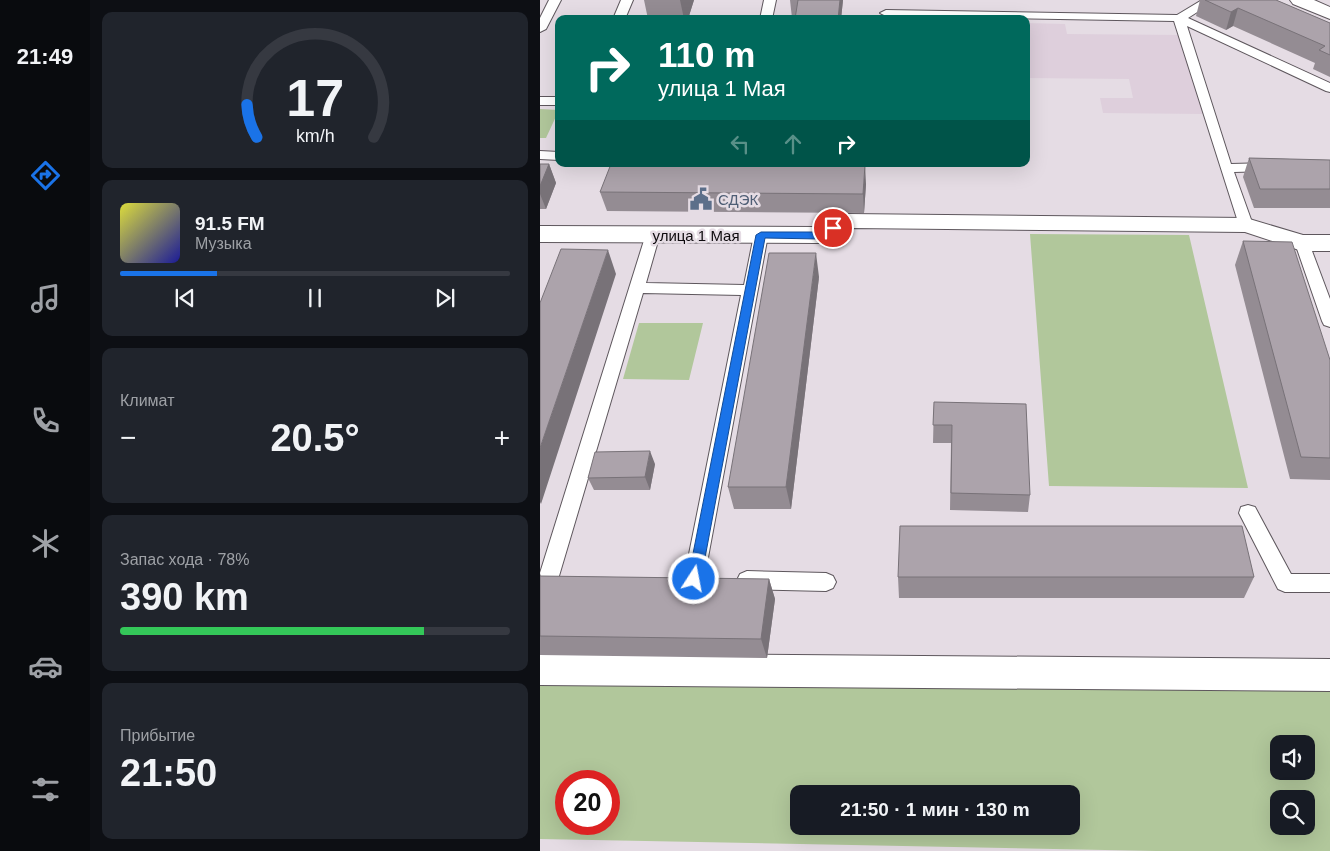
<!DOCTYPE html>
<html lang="ru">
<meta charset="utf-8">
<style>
:root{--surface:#171b24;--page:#20242c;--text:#f1f3f6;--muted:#9ea1a6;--line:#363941;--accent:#1a73e8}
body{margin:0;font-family:Helvetica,sans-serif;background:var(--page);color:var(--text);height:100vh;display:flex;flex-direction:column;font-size:19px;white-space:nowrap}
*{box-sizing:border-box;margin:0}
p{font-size:16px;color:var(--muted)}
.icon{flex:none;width:28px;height:28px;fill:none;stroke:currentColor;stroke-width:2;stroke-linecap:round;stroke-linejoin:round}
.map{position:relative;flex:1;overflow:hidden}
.panel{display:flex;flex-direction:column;gap:12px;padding:12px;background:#0d0f14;width:450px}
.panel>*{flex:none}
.hud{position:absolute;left:15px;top:15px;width:475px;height:152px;border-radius:10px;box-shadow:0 5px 20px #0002;background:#00695c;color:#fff;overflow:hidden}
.buttons{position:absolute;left:730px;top:735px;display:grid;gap:10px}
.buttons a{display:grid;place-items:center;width:45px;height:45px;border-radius:10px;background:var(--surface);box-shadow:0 5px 20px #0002;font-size:25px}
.speed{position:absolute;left:15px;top:770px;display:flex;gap:10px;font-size:25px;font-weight:700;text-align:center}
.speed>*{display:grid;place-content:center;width:65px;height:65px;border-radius:50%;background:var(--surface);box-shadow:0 5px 20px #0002;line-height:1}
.speed .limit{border:8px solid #d22;background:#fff;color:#111}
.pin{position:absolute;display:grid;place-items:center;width:42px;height:42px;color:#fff;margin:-21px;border:2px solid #fff;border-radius:50%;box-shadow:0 1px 5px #0007}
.me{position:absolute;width:55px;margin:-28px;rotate:11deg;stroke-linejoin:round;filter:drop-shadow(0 0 4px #0008)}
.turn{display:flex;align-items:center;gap:18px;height:105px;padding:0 20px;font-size:22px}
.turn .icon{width:65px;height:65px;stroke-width:2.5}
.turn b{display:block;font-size:35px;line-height:42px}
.lanes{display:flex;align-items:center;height:48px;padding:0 20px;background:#0003;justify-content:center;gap:25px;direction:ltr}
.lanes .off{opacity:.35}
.big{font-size:38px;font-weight:700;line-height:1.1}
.panel .card{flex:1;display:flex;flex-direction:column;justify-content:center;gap:8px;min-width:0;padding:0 18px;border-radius:10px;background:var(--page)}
.panel .dial{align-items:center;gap:0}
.dial svg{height:130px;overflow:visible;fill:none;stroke:var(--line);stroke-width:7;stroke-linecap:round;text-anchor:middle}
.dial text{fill:var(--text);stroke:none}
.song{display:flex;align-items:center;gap:15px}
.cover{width:60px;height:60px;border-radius:8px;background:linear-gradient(135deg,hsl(60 70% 55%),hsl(240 70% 35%))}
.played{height:5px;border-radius:2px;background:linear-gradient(90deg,var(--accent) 25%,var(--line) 25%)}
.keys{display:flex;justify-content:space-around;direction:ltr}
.heat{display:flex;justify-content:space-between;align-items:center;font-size:28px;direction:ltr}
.charge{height:8px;border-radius:4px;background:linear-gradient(90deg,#34c759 78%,var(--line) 0)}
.trip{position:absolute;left:250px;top:785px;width:290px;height:50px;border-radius:10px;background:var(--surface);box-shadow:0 5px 20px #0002;font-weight:700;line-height:50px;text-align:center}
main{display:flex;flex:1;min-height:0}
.tab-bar{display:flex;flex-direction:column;width:90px;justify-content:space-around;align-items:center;background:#090b0e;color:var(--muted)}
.tab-bar .icon{width:35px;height:35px}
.tab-bar .current{color:var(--accent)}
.tab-bar b{font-size:22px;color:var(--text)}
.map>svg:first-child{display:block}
</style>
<main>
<nav class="tab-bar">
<b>21:49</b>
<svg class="icon current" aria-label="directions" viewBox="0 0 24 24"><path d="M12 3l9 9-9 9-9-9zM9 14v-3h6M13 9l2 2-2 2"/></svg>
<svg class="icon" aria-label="music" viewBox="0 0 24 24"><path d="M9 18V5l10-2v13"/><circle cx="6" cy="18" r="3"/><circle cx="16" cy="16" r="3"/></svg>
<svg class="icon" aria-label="phone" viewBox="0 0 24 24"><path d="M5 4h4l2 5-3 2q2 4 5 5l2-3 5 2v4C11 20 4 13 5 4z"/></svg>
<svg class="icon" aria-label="climate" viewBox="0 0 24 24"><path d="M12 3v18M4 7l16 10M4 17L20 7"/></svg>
<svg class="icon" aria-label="car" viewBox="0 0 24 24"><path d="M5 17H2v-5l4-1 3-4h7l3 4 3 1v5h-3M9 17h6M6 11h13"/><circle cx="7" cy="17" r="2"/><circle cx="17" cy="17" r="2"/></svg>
<svg class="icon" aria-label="filters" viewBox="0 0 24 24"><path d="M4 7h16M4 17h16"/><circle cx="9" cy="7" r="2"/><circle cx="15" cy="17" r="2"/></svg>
</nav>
<section class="panel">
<div class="card dial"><svg viewBox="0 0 100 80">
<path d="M14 69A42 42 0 1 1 86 69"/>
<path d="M14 69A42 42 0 0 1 8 49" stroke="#1a73e8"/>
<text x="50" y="56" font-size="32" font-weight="700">17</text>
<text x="50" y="72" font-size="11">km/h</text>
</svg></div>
<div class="card">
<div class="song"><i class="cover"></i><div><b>91.5 FM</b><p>Музыка</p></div></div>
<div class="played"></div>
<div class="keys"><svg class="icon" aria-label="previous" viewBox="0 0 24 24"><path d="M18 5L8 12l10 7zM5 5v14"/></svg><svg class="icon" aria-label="pause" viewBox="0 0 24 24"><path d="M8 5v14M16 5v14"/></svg><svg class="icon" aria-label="next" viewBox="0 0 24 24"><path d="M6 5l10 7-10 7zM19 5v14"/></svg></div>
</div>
<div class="card"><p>Климат</p>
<div class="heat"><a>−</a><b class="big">20.5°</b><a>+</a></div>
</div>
<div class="card"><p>Запас хода · 78%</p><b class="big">390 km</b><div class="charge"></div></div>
<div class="card"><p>Прибытие</p><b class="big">21:50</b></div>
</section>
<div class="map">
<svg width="790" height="851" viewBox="0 0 790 851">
<rect width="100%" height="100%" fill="#e5dce4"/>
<path fill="#decfdc" d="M486,23L525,24L527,34L641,35L663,114L563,113L560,98H593L589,79L486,78Z"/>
<path fill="#b1c79b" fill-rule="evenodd" d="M0,109L19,110L6,138H0Z
M490,234L649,235L708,488L509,486Z
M99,323H163L149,380L83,379Z
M0,660L790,672V851H616L0,839ZM739,744H766V771H739ZM26,781H69V824H26ZM259,794H531V826H259ZM739,799H766V826H739Z"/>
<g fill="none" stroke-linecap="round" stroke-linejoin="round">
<defs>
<path id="lane" d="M9,0H21L6,29L0,32V18Z
M81,0H93L85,19H73Z
M224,0H236L232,19H220Z
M662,0H676L648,18L790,83V92L786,91L647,26L691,164L730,163L737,167L730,171L694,172L713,225L711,228H701L699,225L634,21L346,16L340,13L346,10L637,15Z
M0,97H19V105H0Z
M0,151L19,152V160L0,159Z
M113,229L118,231L120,234L106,283L204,285L214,235L216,232H226L228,235L164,579L161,585L154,588L147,585L144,579L201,295L103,293L19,576L16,582L9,585L2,582L0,573L106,234L108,231Z
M762,238L767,240L769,243L790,299V327L784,325L782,321L755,243L757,240Z
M708,505L715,507L751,574H790V592H745L738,589L699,513L701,507Z
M207,571L286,573L293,576L296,582L293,588L286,591L207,589L200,586L197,580L200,574Z"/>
<path id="street" d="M750,0H774L790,7V19L753,4Z
M308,214L706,218L763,235H790V251H762L705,232L312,228L279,243L0,242V226L276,227Z
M0,653L790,659V691L0,685Z"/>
</defs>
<use href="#lane" stroke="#5e575d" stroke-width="2"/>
<use href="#street" stroke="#5e575d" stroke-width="2"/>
<use href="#lane" fill="#fff" fill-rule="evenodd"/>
<use href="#street" fill="#fff" fill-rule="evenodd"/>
</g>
<path fill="#948c93" d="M104,0H154L148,19H108Z
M250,0H303L301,19H255V18H252Z
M660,0H736L790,23V77L773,69L775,63L693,26L686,30L656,16Z
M709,158L790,160V208H714L703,177Z
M0,164H9L16,183L6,209H0Z
M326,184L324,213L67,211L60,192Z
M703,241L790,360V480L750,479L695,265Z
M279,277L251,509H194L188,487Z
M394,402L490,495L488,512L410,510L411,443H393Z
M115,464L110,490H54L48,478Z
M0,576L229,579L235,599L227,658L0,655Z
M358,577H714L704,598H359Z"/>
<path fill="#787278" d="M140,0H154L148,19H144Z
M300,0H303L301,19H298Z
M698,8L693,26L686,30L691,12Z
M9,164L16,183L6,209L0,194V186Z
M325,165L326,184L324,213L323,194Z
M68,250L76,274L1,504L0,502V448Z
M276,253L279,277L251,509L246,487Z
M110,451L115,464L110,490L105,477Z
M229,579L235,599L227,658L221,639Z"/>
<path fill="#aca3ab" stroke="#787278" d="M258,0H300L298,19H255Z
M665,0H736L790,23V55L779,50L785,46L698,8L691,12Z
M709,158L790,160V189H720Z
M0,164H9L0,186Z
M71,164L325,165L323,194L60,192Z
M703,241L752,242L790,360V458L761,457Z
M21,249L68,250L0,448V303Z
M229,253H276L246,487H188Z
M394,402L486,404L490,495L411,493L412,425H393Z
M110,451L105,477L48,478L55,452Z
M360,526H702L714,577H358Z
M0,576L229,579L221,639L0,636Z"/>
<path fill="#1a73e8" stroke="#114b97" d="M293,225L298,228L297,231L279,239L225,238L161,579L159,583L154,585L150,583L148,579L216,235L221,232H277Z"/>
<defs>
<symbol id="civic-bare" viewBox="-9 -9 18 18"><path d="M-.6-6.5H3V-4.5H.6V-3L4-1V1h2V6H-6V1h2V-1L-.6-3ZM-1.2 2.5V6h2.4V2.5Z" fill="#5c6f8a" stroke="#e5dce4" stroke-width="2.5" paint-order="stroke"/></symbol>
</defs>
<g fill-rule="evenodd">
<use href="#civic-bare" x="145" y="183" width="32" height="32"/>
</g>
<g text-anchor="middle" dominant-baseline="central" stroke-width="5" stroke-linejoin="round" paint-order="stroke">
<g font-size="15" fill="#4e5e75" stroke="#e5dce4" text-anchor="start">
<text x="178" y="199">СДЭК</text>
</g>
<g font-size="15" fill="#0e0b0e" stroke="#e5dce4">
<text x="156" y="235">улица 1 Мая</text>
</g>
</g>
</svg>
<div class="buttons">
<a><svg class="icon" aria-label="sound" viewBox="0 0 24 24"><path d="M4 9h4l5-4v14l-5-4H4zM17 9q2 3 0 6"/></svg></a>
<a><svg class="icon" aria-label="search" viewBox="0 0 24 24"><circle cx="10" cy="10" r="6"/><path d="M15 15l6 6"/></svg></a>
</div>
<div class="speed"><div class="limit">20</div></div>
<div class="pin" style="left:293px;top:228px;background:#d93025"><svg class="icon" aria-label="arrive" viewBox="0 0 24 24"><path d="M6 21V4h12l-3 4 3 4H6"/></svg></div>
<svg class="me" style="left:154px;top:579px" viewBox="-20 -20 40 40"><circle r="17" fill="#1a73e8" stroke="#fff" stroke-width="3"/><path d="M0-11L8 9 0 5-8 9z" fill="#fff"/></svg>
<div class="trip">21:50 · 1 мин · 130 m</div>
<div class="hud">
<div class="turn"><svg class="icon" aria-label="right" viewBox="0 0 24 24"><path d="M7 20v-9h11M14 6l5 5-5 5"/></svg><div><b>110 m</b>улица 1 Мая</div></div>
<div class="lanes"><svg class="icon off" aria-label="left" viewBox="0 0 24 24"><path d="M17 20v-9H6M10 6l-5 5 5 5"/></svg><svg class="icon off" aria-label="ahead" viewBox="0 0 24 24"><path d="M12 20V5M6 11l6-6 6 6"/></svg><svg class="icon" aria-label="right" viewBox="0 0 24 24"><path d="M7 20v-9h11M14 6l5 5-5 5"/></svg></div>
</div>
</div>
</main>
